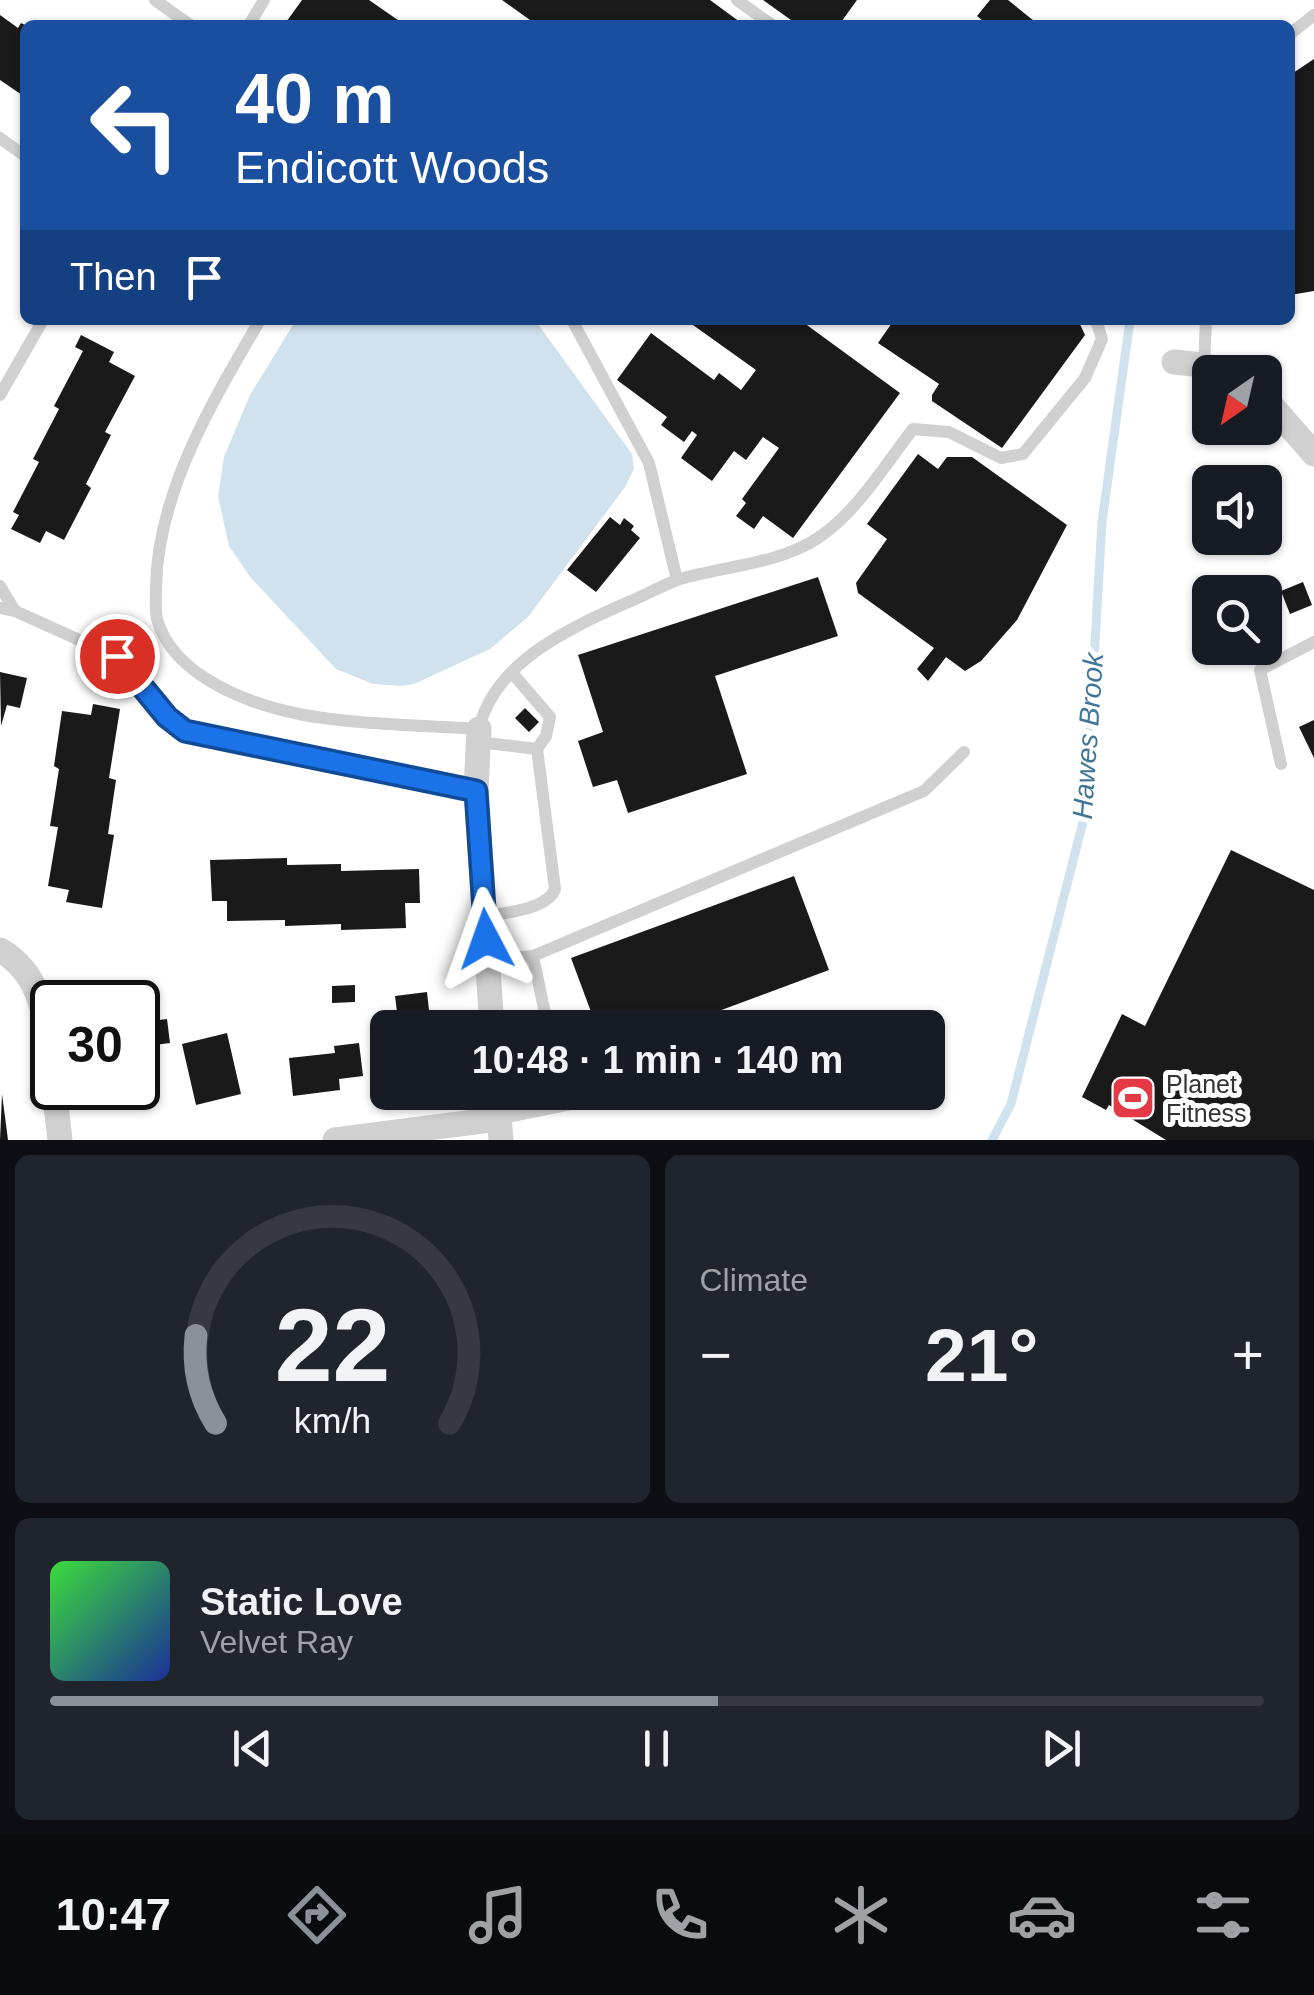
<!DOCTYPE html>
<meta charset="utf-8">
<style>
:root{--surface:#171b24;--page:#20242c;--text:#f1f3f6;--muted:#9ea1a6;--line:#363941;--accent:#8c9099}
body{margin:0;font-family:Helvetica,sans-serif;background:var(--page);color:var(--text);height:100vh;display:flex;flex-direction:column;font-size:38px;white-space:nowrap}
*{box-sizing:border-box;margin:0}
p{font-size:32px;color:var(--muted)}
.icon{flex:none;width:55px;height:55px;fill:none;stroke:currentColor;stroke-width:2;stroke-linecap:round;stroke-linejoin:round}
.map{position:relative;height:1140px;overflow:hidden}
.panel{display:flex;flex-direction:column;gap:15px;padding:15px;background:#0d0f14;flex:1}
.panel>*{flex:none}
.top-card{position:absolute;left:20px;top:20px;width:1275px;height:305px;border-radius:15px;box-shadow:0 2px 8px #0004;background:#1a4fa0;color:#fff;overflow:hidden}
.needle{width:65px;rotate:214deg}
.tools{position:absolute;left:1192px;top:355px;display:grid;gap:20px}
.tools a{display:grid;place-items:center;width:90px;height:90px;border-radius:15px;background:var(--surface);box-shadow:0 2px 8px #0004;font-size:50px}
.speed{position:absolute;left:30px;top:980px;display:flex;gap:20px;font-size:50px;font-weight:700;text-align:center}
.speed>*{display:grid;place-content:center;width:130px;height:130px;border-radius:50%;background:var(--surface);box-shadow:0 2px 8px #0004;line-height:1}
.speed .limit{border:5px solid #111;border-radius:15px;background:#fff;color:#111}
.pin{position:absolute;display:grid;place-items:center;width:85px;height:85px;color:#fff;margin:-42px;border:5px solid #fff;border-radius:50%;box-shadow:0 2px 10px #0007}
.me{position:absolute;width:110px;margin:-55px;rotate:356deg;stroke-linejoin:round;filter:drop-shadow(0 0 8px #0008)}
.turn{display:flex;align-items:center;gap:35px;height:210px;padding:0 50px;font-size:45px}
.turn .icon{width:130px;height:130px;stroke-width:2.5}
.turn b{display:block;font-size:70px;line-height:85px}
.then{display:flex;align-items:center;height:95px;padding:0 50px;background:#0003;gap:20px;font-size:38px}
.big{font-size:75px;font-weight:700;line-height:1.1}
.panel .tile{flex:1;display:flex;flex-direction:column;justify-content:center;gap:15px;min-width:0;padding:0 35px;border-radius:15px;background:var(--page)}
.panel .dial{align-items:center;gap:0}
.dial svg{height:260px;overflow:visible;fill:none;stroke:var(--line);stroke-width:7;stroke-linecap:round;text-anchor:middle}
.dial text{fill:var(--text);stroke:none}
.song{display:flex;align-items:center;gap:30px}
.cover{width:120px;height:120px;border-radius:15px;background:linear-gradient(135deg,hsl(120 70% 55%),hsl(230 70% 35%))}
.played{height:10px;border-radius:5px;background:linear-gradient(90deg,var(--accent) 55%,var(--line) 55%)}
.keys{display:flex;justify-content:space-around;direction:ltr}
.heat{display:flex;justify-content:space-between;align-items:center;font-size:55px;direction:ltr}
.panel .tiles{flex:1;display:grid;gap:15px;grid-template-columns:1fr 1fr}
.tile:last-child{grid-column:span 2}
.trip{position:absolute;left:370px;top:1010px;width:575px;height:100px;border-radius:15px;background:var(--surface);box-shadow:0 2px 8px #0004;font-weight:700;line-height:100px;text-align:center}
.menu{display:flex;height:160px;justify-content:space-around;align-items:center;background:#090b0e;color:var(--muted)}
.menu .icon{width:70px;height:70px}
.menu .current{color:var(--accent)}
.menu b{font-size:45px;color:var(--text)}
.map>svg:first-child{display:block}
</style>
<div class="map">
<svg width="1314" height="1140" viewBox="0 0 1314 1140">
<rect width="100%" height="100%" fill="#fff"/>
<path fill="#cfe2ee" d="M296,320H535L632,454L634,469L625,487L528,617L490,649L414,684L401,686L373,684L336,669L251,578L229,546L218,496L224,457L250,395Z"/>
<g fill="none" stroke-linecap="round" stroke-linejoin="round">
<path stroke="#cfe2ee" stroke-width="9" d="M992,1140L1011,1104L1085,814L1102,522L1130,320"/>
</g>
<path fill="#1a1a1a" d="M302,0H369L405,25H284Z
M502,0H710L744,25H537Z
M763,0H857L839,25H798Z
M990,0H1008L1039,25H988L977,16Z
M0,15L18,28L21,23L25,25V97L0,80Z
M1314,59V291L1290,295V75Z
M686,320H800L900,393L793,538L763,516L754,529L736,516L746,503L742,499L779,448L763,437L746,460L734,451L712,481L681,458L697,435L692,431L684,442L661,425L667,417L617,380L651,333L714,380L719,373L741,390L756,370Z
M894,320H1078L1085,335L1002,448L932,401V395L939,384L878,343Z
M81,335L114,352L109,362L135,376L105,432L111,435L86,484L91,488L64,540L46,531L40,543L11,529L19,515L13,512L39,462L33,459L59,409L54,406L83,351L75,347Z
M918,454L938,469L947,457H972L1067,525L1017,620L981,661L965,671L946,657L928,681L917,669L934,648L858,593L856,583L887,539L867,524Z
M610,517L620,525L624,518L634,526L631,530L640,538L596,592L567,570Z
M818,577L838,636L715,676L747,774L628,813L617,780L593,787L578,741L603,732L578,655Z
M1303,582L1312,605L1290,614L1281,591Z
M0,672L27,678L20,708L7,705L1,726Z
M93,704L120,709L109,778L116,780L108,834L114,835L102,908L66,902L69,890L48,886L58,827L50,826L59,769L54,766L62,711L91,715Z
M525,708L539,722L529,732L515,718Z
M1314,720V758L1299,727Z
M1231,850L1314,890V1140H1166L1109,1105L1106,1110L1082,1097L1122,1014L1145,1026Z
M287,858V865L341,864V871L419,869L420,903H405L406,928L341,930V924L285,926V920L227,921V901H212L210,860Z
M794,876L829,970L673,1028H597L571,958Z
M355,985V1002L332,1003V986Z
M427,992L431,1028H399L395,996Z
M167,1019L170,1043L154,1045L151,1021Z
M227,1033L241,1094L196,1105L182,1044Z
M138,1040L147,1095L124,1098L123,1088H138Z
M359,1043L363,1076L339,1079L340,1090L293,1096L289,1058L335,1053L334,1046Z
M2,1094L8,1140H0Z"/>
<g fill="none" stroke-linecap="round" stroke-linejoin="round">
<path stroke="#d0d0d0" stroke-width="12" d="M155,0L190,25
M737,0L772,25
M249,25L264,0
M1290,34L1314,15
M0,138L25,156
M260,320C213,400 157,493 156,588C156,598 155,610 157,619C173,677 251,705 304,715C361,725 421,725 479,729C494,661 574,626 631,601C647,594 663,585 680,579C724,566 779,564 818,538C857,512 885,465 913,429L949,432L1001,458L1023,454L1085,378L1102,339L1096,320
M572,320L649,463L677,580
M1204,365L1206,320
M0,395L43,320
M0,586L15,611
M0,608L15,611L117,657L167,717L185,731L476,791
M479,742L537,749L546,736L550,717L513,674
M1281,764L1260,670L1314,642
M485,917C505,912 547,910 555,889L537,749
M533,956L924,791L964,752
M488,960L533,956L548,1028
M498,1119L630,1092"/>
<path stroke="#d0d0d0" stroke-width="25" d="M1174,362L1204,365L1224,372
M1265,398L1314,454
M479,729L476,791L492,1028
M0,950C46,976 47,1030 52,1077
M54,1088L60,1140
M497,1092L501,1140
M335,1140L498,1119"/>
</g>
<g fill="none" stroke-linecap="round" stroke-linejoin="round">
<defs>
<path id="route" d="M117,656L167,717L185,731L476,791L486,939"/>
</defs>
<use href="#route" stroke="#114b97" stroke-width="25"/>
<use href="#route" stroke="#1a73e8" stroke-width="18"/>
</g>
<defs>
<symbol id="stadium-square" viewBox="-11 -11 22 22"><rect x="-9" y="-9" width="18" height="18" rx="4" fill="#e63946" stroke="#fff"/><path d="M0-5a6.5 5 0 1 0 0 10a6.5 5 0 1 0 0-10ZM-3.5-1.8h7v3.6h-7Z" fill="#fff"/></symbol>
</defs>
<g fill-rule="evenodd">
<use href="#stadium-square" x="1108" y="1073" width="50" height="50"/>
</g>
<g text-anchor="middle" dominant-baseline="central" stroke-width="10" stroke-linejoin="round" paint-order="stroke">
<g font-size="25" fill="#333" stroke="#fff" text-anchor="start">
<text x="1166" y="1084">Planet<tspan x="1166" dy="29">Fitness</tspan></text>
</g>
<g font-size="28" font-style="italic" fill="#3f7597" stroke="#fff">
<text transform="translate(1088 736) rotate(-86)">Hawes Brook</text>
</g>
</g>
</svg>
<div class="tools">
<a><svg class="needle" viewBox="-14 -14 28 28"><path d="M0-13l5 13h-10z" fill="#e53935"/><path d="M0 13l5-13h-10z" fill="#9ea1a6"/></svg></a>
<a><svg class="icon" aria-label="sound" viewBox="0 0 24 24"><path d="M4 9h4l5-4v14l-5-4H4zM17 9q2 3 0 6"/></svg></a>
<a><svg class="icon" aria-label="search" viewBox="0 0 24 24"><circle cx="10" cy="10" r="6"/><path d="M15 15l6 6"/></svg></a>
</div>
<div class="speed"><div class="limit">30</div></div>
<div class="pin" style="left:117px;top:656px;background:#d93025"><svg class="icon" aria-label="arrive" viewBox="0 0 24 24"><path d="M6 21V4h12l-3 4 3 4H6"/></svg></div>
<svg class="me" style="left:486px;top:939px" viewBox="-20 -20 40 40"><path d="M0-17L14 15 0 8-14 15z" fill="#1a73e8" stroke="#fff" stroke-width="4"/></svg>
<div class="trip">10:48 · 1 min · 140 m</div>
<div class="top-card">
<div class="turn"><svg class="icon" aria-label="left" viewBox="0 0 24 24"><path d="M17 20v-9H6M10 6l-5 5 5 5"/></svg><div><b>40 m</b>Endicott Woods</div></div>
<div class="then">Then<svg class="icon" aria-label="arrive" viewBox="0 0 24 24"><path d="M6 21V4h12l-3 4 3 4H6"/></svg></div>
</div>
</div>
<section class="panel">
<div class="tiles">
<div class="tile dial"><svg viewBox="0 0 100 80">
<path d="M14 69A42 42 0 1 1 86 69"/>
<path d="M14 69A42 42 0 0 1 8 42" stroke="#8c9099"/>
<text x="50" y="56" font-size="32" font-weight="700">22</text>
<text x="50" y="72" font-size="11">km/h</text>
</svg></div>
<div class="tile"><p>Climate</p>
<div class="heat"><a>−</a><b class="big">21°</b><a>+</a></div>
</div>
<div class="tile">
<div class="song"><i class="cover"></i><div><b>Static Love</b><p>Velvet Ray</p></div></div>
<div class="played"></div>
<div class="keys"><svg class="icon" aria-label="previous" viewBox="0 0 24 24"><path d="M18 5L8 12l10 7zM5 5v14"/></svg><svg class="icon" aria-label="pause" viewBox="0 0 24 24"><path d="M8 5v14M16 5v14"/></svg><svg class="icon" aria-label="next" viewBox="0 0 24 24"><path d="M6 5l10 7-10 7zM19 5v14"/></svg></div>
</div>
</div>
</section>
<nav class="menu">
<b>10:47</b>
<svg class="icon current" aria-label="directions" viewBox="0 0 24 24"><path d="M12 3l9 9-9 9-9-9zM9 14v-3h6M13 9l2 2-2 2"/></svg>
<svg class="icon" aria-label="music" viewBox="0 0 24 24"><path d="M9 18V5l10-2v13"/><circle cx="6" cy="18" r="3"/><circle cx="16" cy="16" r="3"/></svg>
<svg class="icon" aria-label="phone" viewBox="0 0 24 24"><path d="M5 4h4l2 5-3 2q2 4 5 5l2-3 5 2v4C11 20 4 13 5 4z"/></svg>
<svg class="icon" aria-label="climate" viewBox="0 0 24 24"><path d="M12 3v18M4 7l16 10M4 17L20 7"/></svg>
<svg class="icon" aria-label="car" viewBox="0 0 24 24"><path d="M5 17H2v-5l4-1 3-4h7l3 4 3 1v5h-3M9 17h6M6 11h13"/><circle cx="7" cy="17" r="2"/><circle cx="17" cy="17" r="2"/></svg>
<svg class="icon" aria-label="filters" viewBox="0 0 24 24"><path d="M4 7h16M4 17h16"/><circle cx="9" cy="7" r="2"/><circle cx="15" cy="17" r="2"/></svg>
</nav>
